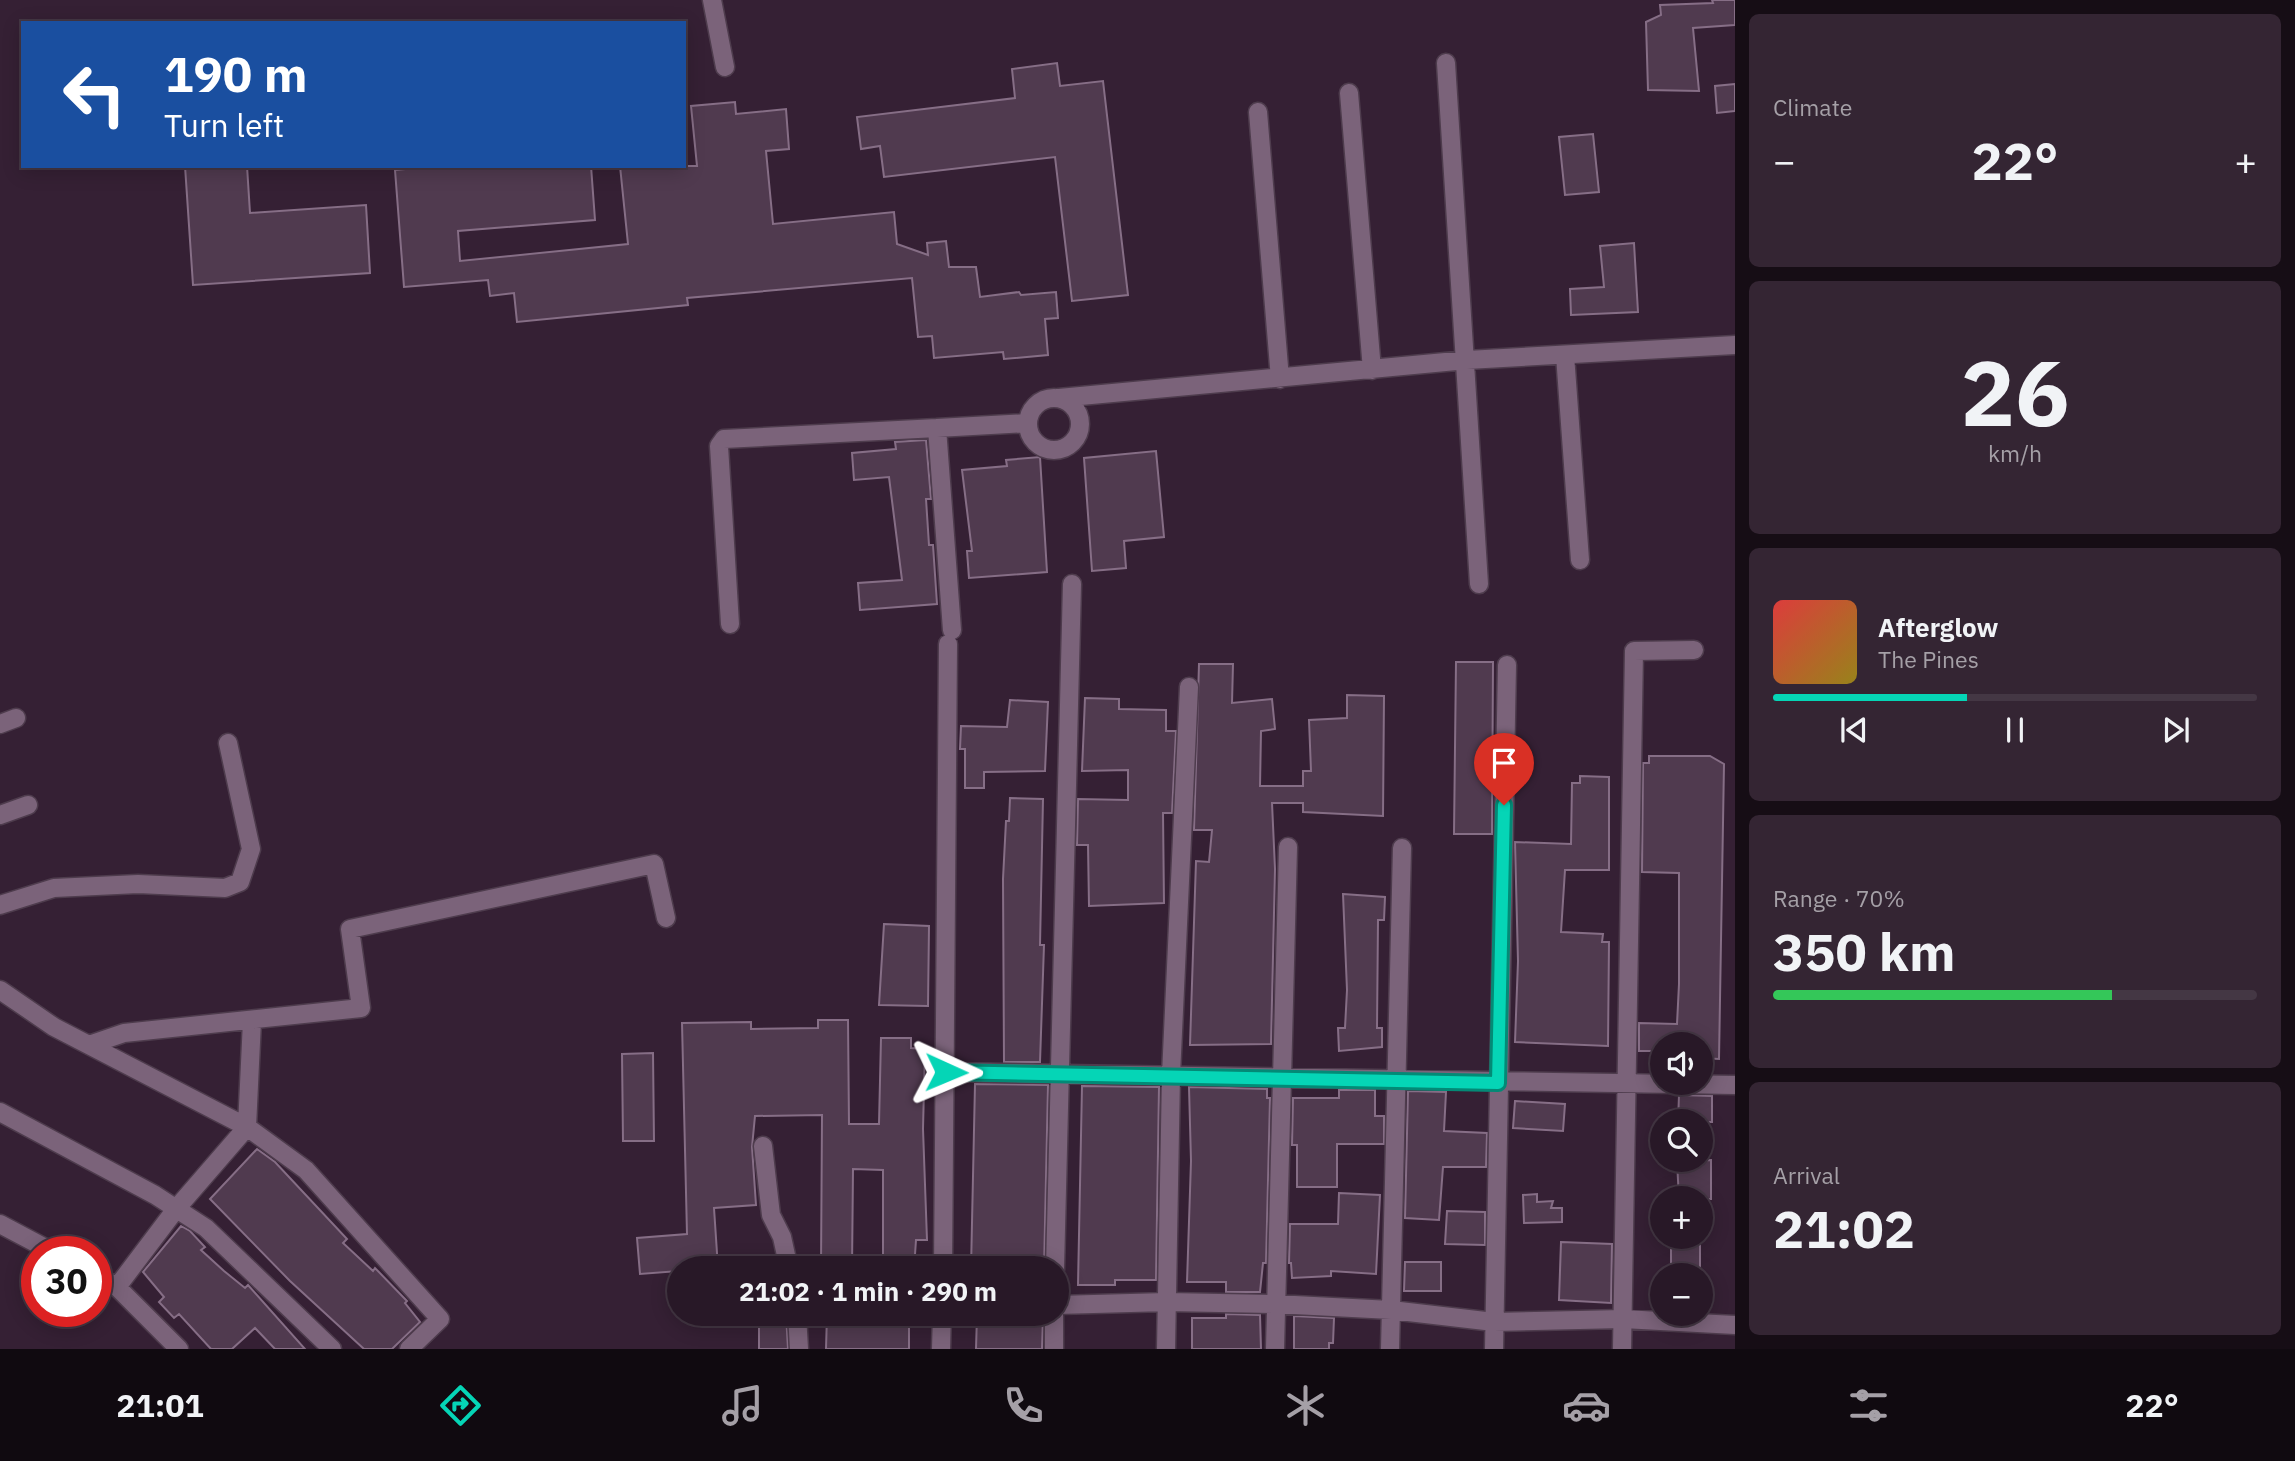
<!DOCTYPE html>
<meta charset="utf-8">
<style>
:root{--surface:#281827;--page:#342533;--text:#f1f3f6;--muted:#a5a0a7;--line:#443744;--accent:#05d5b6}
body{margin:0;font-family:"IBM Plex Sans",sans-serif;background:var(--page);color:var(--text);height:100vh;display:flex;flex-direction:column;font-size:26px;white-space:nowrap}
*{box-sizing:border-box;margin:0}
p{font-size:23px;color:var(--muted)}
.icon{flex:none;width:38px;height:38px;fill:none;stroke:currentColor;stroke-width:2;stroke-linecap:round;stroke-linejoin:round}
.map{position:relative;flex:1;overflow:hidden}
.details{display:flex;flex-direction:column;gap:14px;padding:14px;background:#160d15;width:560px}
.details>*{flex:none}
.hud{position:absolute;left:21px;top:21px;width:665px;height:147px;border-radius:0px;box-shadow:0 4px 18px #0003,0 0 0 2px var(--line);background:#1a4fa0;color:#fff;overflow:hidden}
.controls{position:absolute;left:1650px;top:1032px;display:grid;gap:14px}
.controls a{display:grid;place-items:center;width:63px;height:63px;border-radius:50%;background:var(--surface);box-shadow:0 4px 18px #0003,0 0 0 2px var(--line);font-size:35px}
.speed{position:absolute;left:21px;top:1236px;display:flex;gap:14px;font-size:35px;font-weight:700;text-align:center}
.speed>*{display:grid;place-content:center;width:91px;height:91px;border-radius:50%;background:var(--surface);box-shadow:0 4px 18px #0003,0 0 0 2px var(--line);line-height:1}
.speed .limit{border:10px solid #d22;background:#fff;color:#111}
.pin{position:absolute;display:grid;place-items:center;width:60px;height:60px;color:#fff;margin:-72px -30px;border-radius:50% 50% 50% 0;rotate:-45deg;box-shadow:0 0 7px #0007}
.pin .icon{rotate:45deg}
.me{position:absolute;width:77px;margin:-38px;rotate:91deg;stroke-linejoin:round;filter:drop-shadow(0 0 5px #0008)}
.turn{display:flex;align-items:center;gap:24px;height:147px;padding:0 28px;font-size:32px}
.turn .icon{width:91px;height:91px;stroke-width:2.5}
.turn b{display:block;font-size:49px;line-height:60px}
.big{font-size:52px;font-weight:700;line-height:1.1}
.details .card{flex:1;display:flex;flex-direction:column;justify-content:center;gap:10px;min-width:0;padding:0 24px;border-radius:10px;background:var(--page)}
.details .dial{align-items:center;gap:0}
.dial b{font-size:91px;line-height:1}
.song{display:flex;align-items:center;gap:21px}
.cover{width:84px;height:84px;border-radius:10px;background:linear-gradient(135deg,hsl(0 70% 55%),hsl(50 70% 35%))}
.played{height:7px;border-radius:4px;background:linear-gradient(90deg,var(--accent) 40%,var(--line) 40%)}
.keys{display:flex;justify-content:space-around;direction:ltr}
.heat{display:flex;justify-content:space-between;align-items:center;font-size:38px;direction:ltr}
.charge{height:10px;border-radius:5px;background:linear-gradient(90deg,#34c759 70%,var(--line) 0)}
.trip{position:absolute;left:667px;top:1256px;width:402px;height:70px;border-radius:35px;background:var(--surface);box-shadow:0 4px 18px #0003,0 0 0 2px var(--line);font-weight:700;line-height:70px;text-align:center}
.tabs{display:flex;height:112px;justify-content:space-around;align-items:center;background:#100a10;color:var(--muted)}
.tabs .icon{width:49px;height:49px}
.tabs .current{color:var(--accent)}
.tabs b{font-size:32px;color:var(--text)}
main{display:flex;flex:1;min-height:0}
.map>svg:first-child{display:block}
</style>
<main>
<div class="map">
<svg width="1735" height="1349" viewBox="0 0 1735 1349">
<rect width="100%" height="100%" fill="#352034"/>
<path fill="#503a4f" stroke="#866e86" stroke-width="2" d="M1712,0H1735V25L1693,28L1699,91L1648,90L1646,22L1661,15L1660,5L1713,3Z
M1057,63L1060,86L1103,81L1128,295L1072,301L1055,157L884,177L880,146L861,149L857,117L1015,98L1012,69Z
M1735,84V111L1717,113L1715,86Z
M735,102L736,114L786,109L789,149L766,151L773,224L894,212L897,244L928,255L927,243L946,241L949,267H976L980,297L1019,292L1021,295L1056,292L1058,318L1045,319L1048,355L1004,359L1003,352L934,358L932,336L918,337L912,278L687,298L688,305L517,322L514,293L490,296L488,280L404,287L395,170L437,166H591L595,220L458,231L460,261L628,244L620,166H697L691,106Z
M1593,134L1599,192L1565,195L1559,137Z
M185,166H247L250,213L366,205L370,273L193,285Z
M1634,243L1638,312L1571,315L1570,289L1604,287L1600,246Z
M926,440L931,499H926L929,545H933L937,604L860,610L858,583L902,580L889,477L854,480L852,453L896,449L895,442Z
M1156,451L1164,537L1124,541L1126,568L1092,571L1084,458Z
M1040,457L1047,572L969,578L967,551H972L962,470L1007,466L1006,460Z
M1456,662H1493L1492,834H1454Z
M1199,664H1233L1232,703L1272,699L1275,729L1261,731L1260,786H1303V771H1311L1309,720L1347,718V695L1384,696L1383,816L1303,812V803H1272L1275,869L1271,1044L1190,1045L1196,861L1209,862L1212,830H1194Z
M1085,698L1119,699V709L1166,710V731H1176L1172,813H1163L1164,903L1089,906L1088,845H1077L1078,799L1128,800V770L1082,771Z
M1010,700L1048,702L1045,771L984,772V788H965V749H960L961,726L1007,727Z
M1649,756H1710L1724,764L1719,1059L1701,1058V1045H1662V1051H1639V1023L1677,1024L1679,984V873L1642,872L1643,763H1649Z
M1580,776L1609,777V870H1565L1561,932L1603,934L1602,942H1609L1608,1046L1515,1042L1518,961L1515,842L1571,844L1572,783H1580Z
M1010,798L1043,799L1040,945H1044L1040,1062H1004L1003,879L1006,821H1009Z
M1343,894L1385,897L1384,920H1378L1377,1028H1382V1047L1339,1051L1338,1028H1345L1347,990Z
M884,924L929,926L928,1006L879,1005Z
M818,1020H848L849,1124H879L881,1038H911V1048L925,1049L923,1129L927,1240H916L914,1269H883V1170L853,1169L852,1269H821L822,1115L755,1116L752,1147L756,1205L714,1208L718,1268L640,1274L637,1238L687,1234L682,1023L751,1022V1029L818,1028Z
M653,1053L654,1141H623L622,1054Z
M975,1084L1048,1085L1044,1269H971Z
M1082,1086L1159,1087L1156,1280H1115V1285H1078Z
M1189,1087L1267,1089V1098H1270L1266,1263H1263L1260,1292H1226V1282H1187L1191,1161Z
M1339,1090H1375V1116H1384V1144H1337V1187H1297V1145H1292L1293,1098H1339Z
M1408,1091L1446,1092L1444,1131L1487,1133L1486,1167H1443L1439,1220L1405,1218Z
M1679,1095L1712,1096V1122H1678Z
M1515,1101L1565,1104L1563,1131L1513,1128Z
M257,1149L275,1162L347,1239L343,1243L373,1271L375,1268L407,1301L405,1303L420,1322L392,1349H364L290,1281L210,1199Z
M1711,1160V1199H1679L1677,1161Z
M1339,1193L1380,1195L1376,1274L1331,1271V1276L1292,1278L1291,1263H1289L1290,1224H1338Z
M1537,1194V1202L1553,1201L1551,1208H1562V1222L1524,1223L1523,1195Z
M1447,1211L1485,1212V1245L1445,1244Z
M181,1226L190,1231L205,1247L201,1250L224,1271L245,1288L248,1285L305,1349H275L255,1328L232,1349H211L179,1314L174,1318L159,1302L164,1297L143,1272Z
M1676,1237H1700V1276H1671V1247H1676Z
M1561,1242L1612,1244L1611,1303L1559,1300Z
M1405,1262H1441V1291H1404Z
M759,1314H786L788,1349H759Z
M827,1314H852V1320H909V1349H826Z
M1226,1314L1260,1315L1261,1349H1192V1318H1226Z
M977,1315L1043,1316L1042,1349H976Z
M1294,1316L1334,1318L1333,1343H1329V1349H1294Z"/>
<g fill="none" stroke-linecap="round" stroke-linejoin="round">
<defs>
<path id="minor" d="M712,0L725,67
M1446,63L1479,584
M1349,93L1372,370
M1258,112L1280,379
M1565,355L1580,560
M1028 424a26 26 0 1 1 52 0a26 26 0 1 1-52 0Z
M1059,398L1467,360L1735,345
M730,624L719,446L724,439L937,428
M952,630L937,428L1028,423
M0,724L16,718
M0,815L28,805
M0,905L54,888L138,884L225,888L240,882L251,849L228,743
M0,990L54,1027L247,1127L306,1170L440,1319L409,1349
M89,1045L124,1033L361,1008L350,929L654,864L666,918
M946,1072L1735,1085
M0,1112L155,1195L206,1228L332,1349
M763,1146L771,1215L782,1237L789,1269
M0,1224L51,1251
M943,1269L948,644
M1055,1269L1072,584
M96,1275L117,1287L179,1349
M117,1287L176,1209L247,1127L252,1021
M1057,1305L1167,1302L1275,1304L1391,1310L1494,1322L1623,1319L1735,1325
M797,1314L799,1349
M1054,1314V1349
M941,1349L942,1314
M1166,1349L1171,1075L1189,687
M1275,1349L1288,847
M1390,1349L1402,848
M1494,1349L1507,665
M1622,1349L1634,651L1694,650"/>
</defs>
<use href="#minor" stroke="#4e3c4d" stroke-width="21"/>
<use href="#minor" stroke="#7b637a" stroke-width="18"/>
</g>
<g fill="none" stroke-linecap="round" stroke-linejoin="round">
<defs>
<path id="route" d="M946,1072L1498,1083L1504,805"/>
</defs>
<use href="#route" stroke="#038a76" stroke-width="18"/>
<use href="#route" stroke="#05d5b6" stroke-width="12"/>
</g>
</svg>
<div class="controls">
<a><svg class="icon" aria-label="sound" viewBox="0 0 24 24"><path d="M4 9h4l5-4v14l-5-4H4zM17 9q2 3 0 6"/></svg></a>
<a><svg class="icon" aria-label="search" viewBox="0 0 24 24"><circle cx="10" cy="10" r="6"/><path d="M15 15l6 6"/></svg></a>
<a>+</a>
<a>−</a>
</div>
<div class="speed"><div class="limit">30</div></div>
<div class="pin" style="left:1504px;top:805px;background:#d93025"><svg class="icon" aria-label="arrive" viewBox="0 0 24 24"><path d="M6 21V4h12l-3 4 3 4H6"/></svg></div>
<svg class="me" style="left:946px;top:1072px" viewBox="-20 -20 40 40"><path d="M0-17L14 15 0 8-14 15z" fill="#05d5b6" stroke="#fff" stroke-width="4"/></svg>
<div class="trip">21:02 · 1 min · 290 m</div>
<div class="hud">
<div class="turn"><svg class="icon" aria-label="left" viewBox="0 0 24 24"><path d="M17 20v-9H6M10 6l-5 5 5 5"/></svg><div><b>190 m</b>Turn left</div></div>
</div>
</div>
<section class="details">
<div class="card"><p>Climate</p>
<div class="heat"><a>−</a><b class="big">22°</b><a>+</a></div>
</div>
<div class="card dial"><b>26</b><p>km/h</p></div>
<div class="card">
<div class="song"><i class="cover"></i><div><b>Afterglow</b><p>The Pines</p></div></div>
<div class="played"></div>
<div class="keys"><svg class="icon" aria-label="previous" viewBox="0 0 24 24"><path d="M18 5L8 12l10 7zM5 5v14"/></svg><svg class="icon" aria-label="pause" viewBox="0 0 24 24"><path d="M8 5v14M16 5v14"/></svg><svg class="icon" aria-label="next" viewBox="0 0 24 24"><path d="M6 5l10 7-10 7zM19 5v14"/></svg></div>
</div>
<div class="card"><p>Range · 70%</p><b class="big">350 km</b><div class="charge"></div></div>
<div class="card"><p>Arrival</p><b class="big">21:02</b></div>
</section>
</main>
<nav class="tabs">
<b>21:01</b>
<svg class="icon current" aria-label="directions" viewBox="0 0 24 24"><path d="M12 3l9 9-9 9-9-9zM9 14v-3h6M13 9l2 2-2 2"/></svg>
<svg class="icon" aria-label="music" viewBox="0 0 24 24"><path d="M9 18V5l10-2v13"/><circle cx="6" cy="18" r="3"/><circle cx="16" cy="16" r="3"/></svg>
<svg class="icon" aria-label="phone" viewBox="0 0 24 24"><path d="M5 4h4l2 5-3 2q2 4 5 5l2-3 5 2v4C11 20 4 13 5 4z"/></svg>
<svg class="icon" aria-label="climate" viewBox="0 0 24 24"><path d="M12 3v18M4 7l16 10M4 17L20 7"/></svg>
<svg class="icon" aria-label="car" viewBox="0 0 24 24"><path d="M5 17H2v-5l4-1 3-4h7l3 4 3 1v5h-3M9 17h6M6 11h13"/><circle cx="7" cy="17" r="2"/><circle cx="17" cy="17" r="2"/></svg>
<svg class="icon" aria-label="filters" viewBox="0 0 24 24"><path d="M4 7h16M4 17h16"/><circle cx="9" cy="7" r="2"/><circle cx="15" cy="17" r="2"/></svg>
<b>22°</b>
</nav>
